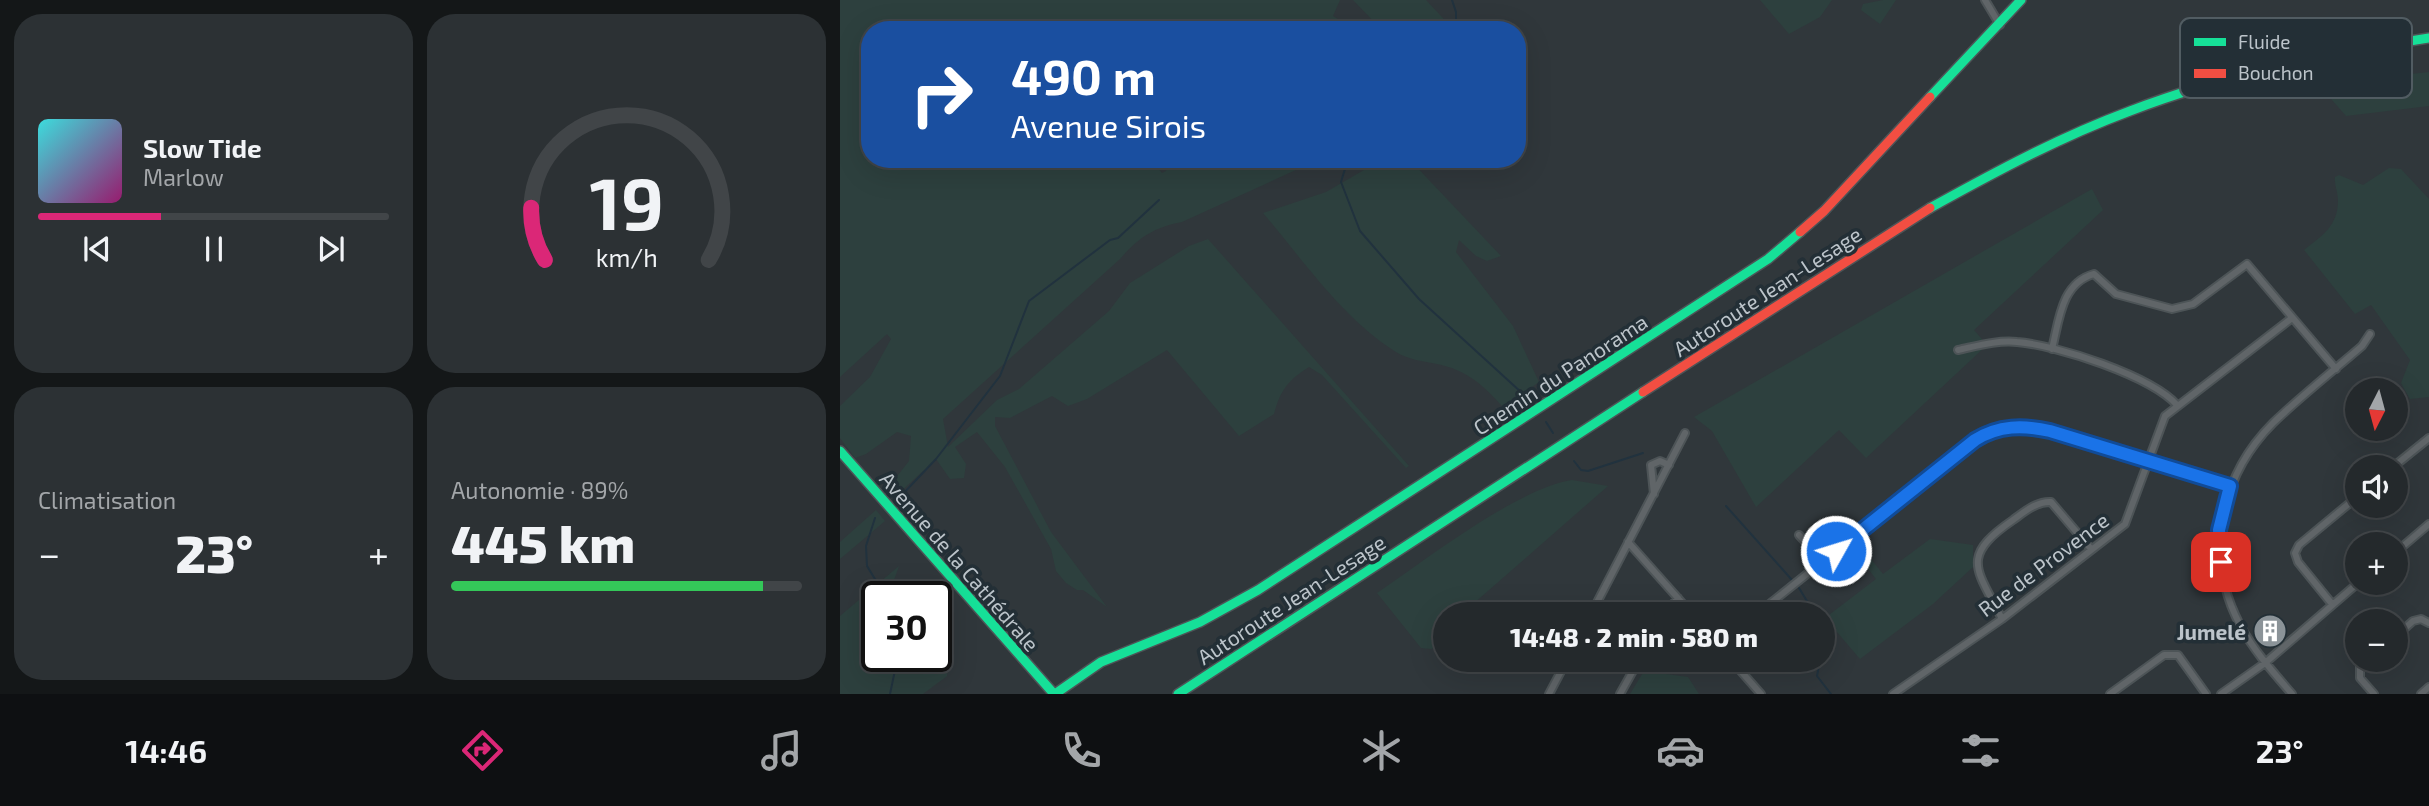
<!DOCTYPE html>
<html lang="fr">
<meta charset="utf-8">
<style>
:root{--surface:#24292c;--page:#2c3134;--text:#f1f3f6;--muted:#a3a6a9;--line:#414548;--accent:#db2777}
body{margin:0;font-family:"Exo 2",sans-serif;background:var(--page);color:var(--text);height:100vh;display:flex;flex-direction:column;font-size:26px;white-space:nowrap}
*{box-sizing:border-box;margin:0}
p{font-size:23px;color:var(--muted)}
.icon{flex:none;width:38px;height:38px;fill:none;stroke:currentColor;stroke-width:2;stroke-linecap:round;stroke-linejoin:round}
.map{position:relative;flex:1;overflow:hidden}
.side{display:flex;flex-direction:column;gap:14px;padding:14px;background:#141718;width:840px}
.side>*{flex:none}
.hud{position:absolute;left:21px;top:21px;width:665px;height:147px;border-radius:28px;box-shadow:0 7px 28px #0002,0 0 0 2px var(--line);background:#1a4fa0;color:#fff;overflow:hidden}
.needle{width:46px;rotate:186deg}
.fabs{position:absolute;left:1505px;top:378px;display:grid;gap:14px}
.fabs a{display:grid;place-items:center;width:63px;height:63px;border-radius:50%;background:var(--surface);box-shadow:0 7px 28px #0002,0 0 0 2px var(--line);font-size:35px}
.speed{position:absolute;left:21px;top:581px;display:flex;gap:14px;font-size:35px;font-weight:700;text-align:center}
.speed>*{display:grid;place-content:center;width:91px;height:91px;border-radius:50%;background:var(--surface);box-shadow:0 7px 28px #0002,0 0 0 2px var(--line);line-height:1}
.speed .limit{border:4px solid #111;border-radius:10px;background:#fff;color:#111}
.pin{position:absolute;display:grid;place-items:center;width:60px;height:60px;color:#fff;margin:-30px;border-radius:14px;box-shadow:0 4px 10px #0006}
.me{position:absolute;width:77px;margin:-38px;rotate:51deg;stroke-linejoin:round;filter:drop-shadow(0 0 5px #0008)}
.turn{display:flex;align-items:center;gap:24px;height:147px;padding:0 35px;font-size:32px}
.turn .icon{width:91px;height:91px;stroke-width:2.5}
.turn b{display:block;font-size:49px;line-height:60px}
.big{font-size:52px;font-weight:800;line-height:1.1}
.side .tile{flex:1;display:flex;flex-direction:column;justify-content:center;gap:10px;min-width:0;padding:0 24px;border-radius:28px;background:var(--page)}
.side .dial{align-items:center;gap:0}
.dial svg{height:182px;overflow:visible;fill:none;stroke:var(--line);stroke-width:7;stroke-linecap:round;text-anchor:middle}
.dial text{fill:var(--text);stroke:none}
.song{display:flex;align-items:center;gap:21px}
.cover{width:84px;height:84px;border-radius:10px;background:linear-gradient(135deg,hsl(180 70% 55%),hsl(320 70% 35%))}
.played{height:7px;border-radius:4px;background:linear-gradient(90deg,var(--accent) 35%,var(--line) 35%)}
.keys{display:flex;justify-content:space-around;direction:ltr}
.heat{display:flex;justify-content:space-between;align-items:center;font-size:38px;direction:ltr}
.charge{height:10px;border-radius:5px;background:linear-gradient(90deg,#34c759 89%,var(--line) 0)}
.side .tiles{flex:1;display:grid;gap:14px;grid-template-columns:repeat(2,1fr)}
.trip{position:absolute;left:593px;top:602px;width:402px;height:70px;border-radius:35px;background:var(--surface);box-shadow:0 7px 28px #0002,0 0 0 2px var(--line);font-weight:800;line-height:70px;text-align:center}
.tabs{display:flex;height:112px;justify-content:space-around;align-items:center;background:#0e1012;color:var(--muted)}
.tabs .icon{width:49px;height:49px}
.tabs .selected{color:var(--accent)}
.tabs b{font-size:32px;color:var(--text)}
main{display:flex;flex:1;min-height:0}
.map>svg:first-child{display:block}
</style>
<main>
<section class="side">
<div class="tiles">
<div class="tile">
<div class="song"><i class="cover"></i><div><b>Slow Tide</b><p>Marlow</p></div></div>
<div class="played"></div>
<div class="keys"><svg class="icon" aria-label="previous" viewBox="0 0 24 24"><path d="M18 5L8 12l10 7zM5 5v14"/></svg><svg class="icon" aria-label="pause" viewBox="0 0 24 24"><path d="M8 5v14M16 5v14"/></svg><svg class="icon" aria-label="next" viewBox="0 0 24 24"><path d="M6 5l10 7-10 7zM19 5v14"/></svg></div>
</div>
<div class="tile dial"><svg viewBox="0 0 100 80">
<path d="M14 69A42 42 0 1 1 86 69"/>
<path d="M14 69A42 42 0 0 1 8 46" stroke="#db2777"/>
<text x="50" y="56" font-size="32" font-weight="700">19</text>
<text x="50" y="72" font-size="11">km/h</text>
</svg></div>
<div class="tile"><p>Climatisation</p>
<div class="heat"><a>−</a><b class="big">23°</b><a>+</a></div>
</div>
<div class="tile"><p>Autonomie · 89%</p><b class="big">445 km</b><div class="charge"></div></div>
</div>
</section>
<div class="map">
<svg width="1589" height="694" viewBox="0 0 1589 694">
<rect width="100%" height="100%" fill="#30373b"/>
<path fill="#2d403e" d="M0,0H500L493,16L516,30H30V159H310L322,173L326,171L328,159H356L379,165L376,159H480L342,222C314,227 298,238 280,259L103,419L108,447L157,400L179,389L269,311L290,283L349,246L368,239L569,466L566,468L482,375L469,367C448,380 440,391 434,414L399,436L327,350L247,399L228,406L212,396L170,418L155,417V426L211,532L267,607L243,590H237L226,583L216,571L211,549L165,467L137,432L115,447L126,464L124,478L110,479L96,459L57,495L51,484L69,461L71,436L57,432L26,454L15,458L0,438V406L30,377L51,339L47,334L0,377Z
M513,0H586L614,30H542Z
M920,0H992L980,17L949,34Z
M1043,0H1056L1040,24L1021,10L1023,4Z
M1589,72V106L1506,116L1478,84Z
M543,159H569L661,256L647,261L636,256L619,240L616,252L673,326L699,382L663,407C643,385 627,370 597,364C583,361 569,360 556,352C503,319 463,260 423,213L486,192Z
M1549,168L1561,169L1589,199V397L1570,399L1561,383L1570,360L1531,305L1515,314L1464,250C1483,235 1498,226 1498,200C1498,192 1494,185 1495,177L1499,175L1523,185Z
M1252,189L1263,210L1134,330L1147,345L1026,458L999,430L916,507L872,431L854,417Z
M732,480L768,486L633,604L627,614H606L605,644L591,649L581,648L537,593C584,561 678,488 732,480Z
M36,510L45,521L0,559V542Z
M1090,539L1133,545V567L1093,604L1020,659L985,618L1036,579L1011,547L1017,542L1043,574Z
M59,566L53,583L66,597H37V656H96V639L110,624L107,676L83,694H0V616Z
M804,671L848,677L859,694H790Z"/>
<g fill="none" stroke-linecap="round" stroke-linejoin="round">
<path stroke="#21323e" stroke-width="2" d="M612,0L616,12V30
M508,159L501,182L520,231L579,299L692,402
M706,422L713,433
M734,461L741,470L748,471L803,453
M59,498L96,459L160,376L189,301L270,240L278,238L319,200
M886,506L952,580
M35,518L26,546L27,566L46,597
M959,588L975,614
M980,660L977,676L991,694
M50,694L58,656"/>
<defs>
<path id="street" d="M1145,0L1160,25
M1212,349C1219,321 1221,283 1254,274L1276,294L1332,309L1353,304L1407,264L1496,369
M1118,350C1137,346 1157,340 1177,342C1217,345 1311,376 1337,405
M1553,467L1589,438
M814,494L811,465L820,461L829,465
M959,535L983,561
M788,542L852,614
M1556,552L1589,524
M1492,604L1458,562L1455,553L1459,545L1517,497
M751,614L845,433
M825,614L838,598
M917,614L1126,447C1153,427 1178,423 1210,431L1390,486
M1162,619C1137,569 1119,557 1173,520C1184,512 1197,501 1211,502L1251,549
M1556,636L1573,621L1581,619L1589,623
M891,660L921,694
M1528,660L1520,666V678L1534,694
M709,694L727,660
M780,694L799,660
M1053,694L1162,619L1285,524L1325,416L1452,318
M1270,694L1324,655H1338L1366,694
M1381,694L1425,663L1518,583
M1452,694C1433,672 1414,651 1400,625C1364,557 1379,477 1433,423C1461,396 1493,371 1522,346L1530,334
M1581,694L1589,687"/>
<path id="fast" d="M1090,97L1181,0
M1090,208C1155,172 1220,137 1290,111C1386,74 1488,54 1589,38
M0,451L214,694
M215,694L261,662L360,622L418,590L928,259L960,232
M338,694L803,392"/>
<path id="jam" d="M960,232L984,211L1090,97
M803,392L1090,208"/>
</defs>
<use href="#street" stroke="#4d5457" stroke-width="10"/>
<use href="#fast" stroke="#4d5457" stroke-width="12"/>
<use href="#jam" stroke="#4d5457" stroke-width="12"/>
<use href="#street" stroke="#606568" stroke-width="6"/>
<use href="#fast" stroke="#16e098" stroke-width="9"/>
<use href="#jam" stroke="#f24e42" stroke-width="9"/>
</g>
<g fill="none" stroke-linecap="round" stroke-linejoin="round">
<defs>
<path id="route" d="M996,551L1135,440C1159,425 1183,425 1210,431L1390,486L1379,530L1381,562"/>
</defs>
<use href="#route" stroke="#114b97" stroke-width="18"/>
<use href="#route" stroke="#1a73e8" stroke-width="12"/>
</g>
<defs>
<symbol id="building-disc" viewBox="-11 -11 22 22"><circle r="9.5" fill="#8b9398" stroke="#232f36"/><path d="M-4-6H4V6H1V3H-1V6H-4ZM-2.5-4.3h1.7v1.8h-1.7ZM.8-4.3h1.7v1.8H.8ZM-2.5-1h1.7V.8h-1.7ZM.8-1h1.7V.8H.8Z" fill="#fff"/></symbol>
</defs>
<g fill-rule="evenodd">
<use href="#building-disc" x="1411" y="612" width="38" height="38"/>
</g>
<g text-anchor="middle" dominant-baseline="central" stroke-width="7" stroke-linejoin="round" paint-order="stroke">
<g font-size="21" fill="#bcc4ca" stroke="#232f36">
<text transform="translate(927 291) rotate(-33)">Autoroute Jean-Lesage</text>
<text transform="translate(720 374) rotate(-33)">Chemin du Panorama</text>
<text transform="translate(120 561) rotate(49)">Avenue de la Cathédrale</text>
<text transform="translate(1203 564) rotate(-37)">Rue de Provence</text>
<text transform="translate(451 599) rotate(-33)">Autoroute Jean-Lesage</text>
</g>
<g font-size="21" font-weight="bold" fill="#bcc4ca" stroke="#232f36" text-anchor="end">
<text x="1406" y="631">Jumelé</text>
</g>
</g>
<rect x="1340" y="18" width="232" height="80" rx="10" fill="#232f36" stroke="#515c62" stroke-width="2"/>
<rect x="1354" y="38" width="32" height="8" fill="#16e098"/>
<rect x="1354" y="69" width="32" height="9" fill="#f24e42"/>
<g font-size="19" fill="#bcc4ca">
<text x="1398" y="49">Fluide</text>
<text x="1398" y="80">Bouchon</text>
</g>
</svg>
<div class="fabs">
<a><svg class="needle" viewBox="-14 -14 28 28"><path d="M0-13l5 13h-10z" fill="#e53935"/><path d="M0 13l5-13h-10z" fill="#a3a6a9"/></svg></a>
<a><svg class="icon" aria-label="sound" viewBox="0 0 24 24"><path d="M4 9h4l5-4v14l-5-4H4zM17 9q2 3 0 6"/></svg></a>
<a>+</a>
<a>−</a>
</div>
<div class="speed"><div class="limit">30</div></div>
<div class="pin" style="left:1381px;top:562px;background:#d93025"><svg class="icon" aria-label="arrive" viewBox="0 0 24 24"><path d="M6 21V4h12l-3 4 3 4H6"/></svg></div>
<svg class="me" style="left:996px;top:551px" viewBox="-20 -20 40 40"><circle r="17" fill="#1a73e8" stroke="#fff" stroke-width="3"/><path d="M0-11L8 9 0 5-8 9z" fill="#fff"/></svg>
<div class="trip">14:48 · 2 min · 580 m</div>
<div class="hud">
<div class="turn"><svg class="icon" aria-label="right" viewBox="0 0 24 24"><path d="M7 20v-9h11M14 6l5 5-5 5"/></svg><div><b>490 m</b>Avenue Sirois</div></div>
</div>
</div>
</main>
<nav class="tabs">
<b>14:46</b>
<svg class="icon selected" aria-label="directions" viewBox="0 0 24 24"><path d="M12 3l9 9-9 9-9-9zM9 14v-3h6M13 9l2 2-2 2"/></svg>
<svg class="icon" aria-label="music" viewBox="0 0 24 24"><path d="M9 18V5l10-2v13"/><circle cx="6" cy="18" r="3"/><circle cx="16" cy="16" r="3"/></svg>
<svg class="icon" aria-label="phone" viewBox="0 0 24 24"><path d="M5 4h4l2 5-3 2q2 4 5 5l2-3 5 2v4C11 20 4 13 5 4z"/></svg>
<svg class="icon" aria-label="climate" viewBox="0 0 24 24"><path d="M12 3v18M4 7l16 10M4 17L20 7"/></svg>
<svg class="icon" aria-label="car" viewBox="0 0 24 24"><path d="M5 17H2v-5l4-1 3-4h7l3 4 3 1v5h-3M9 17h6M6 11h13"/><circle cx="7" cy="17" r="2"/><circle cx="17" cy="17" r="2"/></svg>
<svg class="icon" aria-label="filters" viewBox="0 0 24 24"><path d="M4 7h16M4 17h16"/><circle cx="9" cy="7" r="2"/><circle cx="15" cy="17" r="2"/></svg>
<b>23°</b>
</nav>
